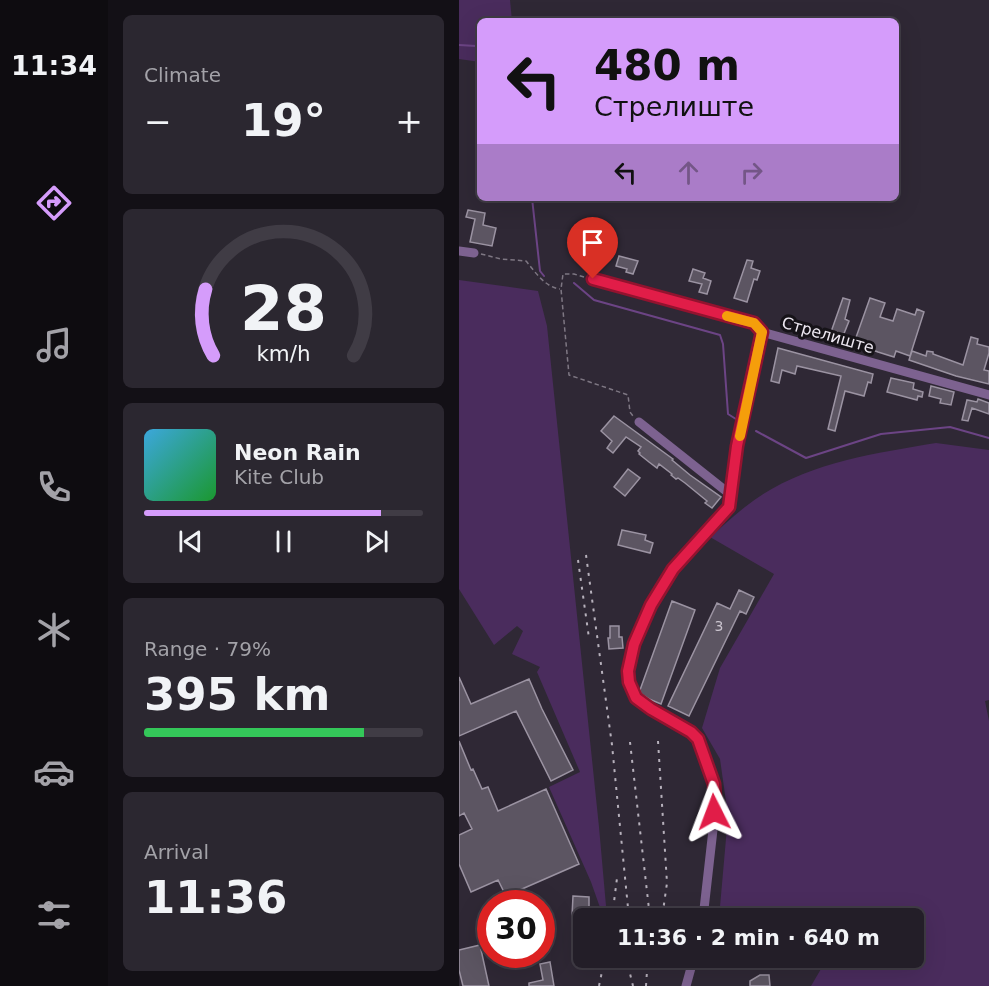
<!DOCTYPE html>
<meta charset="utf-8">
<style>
:root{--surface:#231e28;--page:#2b2730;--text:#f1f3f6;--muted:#a3a2a8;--line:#403c45;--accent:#d59cfb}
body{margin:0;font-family:"DejaVu Sans",sans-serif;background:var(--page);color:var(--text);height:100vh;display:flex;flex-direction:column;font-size:22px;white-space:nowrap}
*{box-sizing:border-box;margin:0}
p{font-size:20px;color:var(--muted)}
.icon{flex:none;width:33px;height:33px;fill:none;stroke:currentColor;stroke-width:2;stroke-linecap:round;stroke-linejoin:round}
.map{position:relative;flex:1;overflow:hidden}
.drawer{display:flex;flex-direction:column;gap:15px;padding:15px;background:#131016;width:351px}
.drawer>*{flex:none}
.top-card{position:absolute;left:18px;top:18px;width:422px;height:183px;border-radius:9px;box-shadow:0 6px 24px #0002,0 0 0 2px var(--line);background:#d59cfb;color:#111;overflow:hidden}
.speed{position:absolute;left:18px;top:890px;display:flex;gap:12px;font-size:30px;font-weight:700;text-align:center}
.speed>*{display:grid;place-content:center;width:78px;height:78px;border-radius:50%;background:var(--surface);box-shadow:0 6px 24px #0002,0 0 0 2px var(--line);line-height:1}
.speed .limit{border:9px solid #d22;background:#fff;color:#111}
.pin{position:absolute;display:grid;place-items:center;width:51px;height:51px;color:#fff;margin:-62px -26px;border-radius:50% 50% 50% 0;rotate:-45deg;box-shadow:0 0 6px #0007}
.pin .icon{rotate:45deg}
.me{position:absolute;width:66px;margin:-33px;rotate:357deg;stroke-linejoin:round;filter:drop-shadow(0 0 4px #0008)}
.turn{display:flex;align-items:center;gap:21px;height:126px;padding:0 18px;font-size:27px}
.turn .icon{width:78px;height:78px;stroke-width:2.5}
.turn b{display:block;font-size:42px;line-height:51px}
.lanes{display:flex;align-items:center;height:57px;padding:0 18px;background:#0003;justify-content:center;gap:30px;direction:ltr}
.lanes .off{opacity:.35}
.big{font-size:45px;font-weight:700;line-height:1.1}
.drawer .card{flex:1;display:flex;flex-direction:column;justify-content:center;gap:9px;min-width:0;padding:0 21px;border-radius:9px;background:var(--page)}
.drawer .dial{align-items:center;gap:0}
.dial svg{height:156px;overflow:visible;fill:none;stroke:var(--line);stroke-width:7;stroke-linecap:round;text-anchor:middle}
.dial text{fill:var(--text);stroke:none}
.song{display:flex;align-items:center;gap:18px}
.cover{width:72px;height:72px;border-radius:9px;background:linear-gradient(135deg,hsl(200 70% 55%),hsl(130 70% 35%))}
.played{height:6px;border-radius:3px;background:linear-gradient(90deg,var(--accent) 85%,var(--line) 85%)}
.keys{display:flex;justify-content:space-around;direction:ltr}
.heat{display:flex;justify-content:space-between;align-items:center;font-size:33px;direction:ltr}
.charge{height:9px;border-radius:4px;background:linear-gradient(90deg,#34c759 79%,var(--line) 0)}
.trip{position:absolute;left:114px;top:908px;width:351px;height:60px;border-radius:9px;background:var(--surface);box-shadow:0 6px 24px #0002,0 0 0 2px var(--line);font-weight:700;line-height:60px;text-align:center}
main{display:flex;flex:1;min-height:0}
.dock{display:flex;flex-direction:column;width:108px;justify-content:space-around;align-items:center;background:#0e0c10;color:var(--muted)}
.dock .icon{width:42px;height:42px}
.dock .active{color:var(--accent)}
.dock b{font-size:27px;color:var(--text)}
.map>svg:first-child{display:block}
</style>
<main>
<nav class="dock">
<b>11:34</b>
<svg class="icon active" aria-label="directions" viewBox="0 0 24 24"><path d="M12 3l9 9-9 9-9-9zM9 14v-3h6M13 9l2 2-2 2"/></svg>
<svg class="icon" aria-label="music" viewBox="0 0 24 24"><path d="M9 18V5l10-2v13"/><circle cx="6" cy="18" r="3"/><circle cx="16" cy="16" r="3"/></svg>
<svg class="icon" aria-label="phone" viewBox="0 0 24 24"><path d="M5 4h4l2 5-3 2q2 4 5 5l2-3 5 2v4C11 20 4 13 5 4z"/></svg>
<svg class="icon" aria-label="climate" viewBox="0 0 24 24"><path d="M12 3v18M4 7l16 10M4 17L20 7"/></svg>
<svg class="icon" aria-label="car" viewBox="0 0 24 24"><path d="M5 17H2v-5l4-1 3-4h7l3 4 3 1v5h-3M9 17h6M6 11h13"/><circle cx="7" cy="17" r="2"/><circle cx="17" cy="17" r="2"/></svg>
<svg class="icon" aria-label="filters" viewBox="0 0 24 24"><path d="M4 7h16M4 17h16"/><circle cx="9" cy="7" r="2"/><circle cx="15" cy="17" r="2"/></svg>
</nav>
<section class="drawer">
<div class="card"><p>Climate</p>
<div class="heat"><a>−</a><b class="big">19°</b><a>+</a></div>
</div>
<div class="card dial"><svg viewBox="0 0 100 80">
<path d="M14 69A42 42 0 1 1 86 69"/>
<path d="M14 69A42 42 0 0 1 10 35" stroke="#d59cfb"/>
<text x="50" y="56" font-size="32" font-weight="700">28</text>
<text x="50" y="72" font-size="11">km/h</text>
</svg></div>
<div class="card">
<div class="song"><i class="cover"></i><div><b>Neon Rain</b><p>Kite Club</p></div></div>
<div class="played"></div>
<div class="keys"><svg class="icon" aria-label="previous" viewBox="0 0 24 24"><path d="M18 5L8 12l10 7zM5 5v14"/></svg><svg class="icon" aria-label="pause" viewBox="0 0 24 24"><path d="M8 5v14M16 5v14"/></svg><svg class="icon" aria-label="next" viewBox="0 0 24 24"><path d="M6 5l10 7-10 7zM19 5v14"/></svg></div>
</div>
<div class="card"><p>Range · 79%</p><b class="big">395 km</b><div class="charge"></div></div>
<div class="card"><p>Arrival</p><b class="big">11:36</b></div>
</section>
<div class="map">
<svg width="530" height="986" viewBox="0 0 530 986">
<rect width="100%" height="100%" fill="#2f2835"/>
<path fill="#4a2c5d" d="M0,0H51L53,21H21V62L0,59Z
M0,280L79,291L88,326L140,827L147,906L144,916L132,882L90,787L121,772L78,672L81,667L53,654L64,631L58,626L35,645L0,589Z
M477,443L530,450V700L526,701L530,721V986H352L369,957H454V918H260L269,816L261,759L243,728L261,668L315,574L251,537C263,527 274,516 286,507C340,464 411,454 477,443Z"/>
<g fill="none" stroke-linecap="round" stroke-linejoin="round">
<path stroke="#6c4485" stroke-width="2" d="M0,45L17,46L21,48
M73,198L81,271L85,276
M115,283L135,300L261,335L264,344L269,414L280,421
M297,431L347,458L422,434L491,427L530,438"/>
</g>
<path fill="#5c5562" stroke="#9b93a2" stroke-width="1.5" d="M9,210L26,213L24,225L37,228L33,246L11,242L16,219L7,217Z
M160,256L179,261L174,274L167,272L168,269L157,266Z
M288,260L294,261L292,268L301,271L298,280L295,279L288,302L275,298Z
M234,269L246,273L244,278L252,281L248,294L240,292L243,284L230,281Z
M384,298L391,300L386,319L390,321L384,336L372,332Z
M411,298L426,303L421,317L434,321L438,309L456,315L458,309L465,312L451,356L437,351L435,357L419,352L395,343Z
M512,337L519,339L518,344L530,347V353L525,370L530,371V384L497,376L450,360L453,351L467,356L468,351L474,352V354L504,365Z
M319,348L414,374L412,383L409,382L405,396L386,391L376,431L369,429L382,376L338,366L336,374L323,370L320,383L312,381Z
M432,378L455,383L454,389L464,392L463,397L459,396L458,400L428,392Z
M472,386L495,392L492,405L481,403L482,399L470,396Z
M519,399L530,403V414L513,408L509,421L503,420L508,400L518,402Z
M155,416L214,459L213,460L231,475L262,497L253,508L246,503L248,501L226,483L219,478L217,479L212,475L213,474L200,464L198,468L190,462L180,454L181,453L179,451L182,447L167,437L154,453L148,448L153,441L142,431Z
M169,469L181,478L166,496L155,487Z
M163,530L187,535L186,540L194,543L191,553L159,545Z
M280,590L295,597L287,614L281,611L230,716L209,706L258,603L271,609Z
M213,601L236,610L202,704L190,699L182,694L181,690Z
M151,626H160V637H163L164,648L150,649L149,638H151Z
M0,677L12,704L70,679L83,709L114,770L92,781L57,711L0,736Z
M0,741L12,770L14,769L23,789L29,787L39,811L87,789L120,864L47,896L39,880L12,892L0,864V835L13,829L5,813L0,816Z
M114,896L130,897V917L113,916Z
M21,945L30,986H4L0,970V950Z
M91,962L95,986H70V983L84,980L81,964Z
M301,975H310L311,986H291V981Z"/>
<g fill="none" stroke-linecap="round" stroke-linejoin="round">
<path stroke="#7e7783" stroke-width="1.5" stroke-dasharray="4.5 3" stroke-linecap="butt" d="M22,254L42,259L67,261C77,273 86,287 101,289
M125,277L115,274H104L102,289L110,375L169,395L171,412L174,416"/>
<path stroke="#7d6290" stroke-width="9" d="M0,251L15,253
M134,279L295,323L303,332L530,395
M180,422L272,495
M244,918L256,812L257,798L255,784L239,739L232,732L192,709L177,698L170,682L169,671L175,644L192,605L214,569L270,507L278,446L303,332
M227,986L235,957"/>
<path stroke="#b7b1bc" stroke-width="2" stroke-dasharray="3 6" stroke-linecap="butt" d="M127,555L153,745L170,918
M119,560L130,638
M199,741L208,883L203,918
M171,742L191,918
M153,918L158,878
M167,957L174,986
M140,986L146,957
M187,986L188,971L192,957"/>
</g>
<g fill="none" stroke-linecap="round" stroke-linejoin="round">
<defs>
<path id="route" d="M134,279L295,323L303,332L278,446L270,507L214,569L192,605L175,644L169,671L170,682L177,698L192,709L232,732L239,739L255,784L256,798L255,812"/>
</defs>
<use href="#route" stroke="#92132f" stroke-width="15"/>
<use href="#route" stroke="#e11d48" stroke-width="10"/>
<path stroke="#f59e0b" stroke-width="10" d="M268,316L295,323L303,332L281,436"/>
</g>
<g text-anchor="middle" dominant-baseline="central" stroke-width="6" stroke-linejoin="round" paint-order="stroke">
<g font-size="14" fill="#cac4ce">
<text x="260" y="626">3</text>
</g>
<g font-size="16" fill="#eee9f2" stroke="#161318">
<text transform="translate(369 335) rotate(16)">Стрелиште</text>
</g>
</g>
</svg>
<div class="speed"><div class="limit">30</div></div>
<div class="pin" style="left:134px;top:279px;background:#d93025"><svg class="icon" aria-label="arrive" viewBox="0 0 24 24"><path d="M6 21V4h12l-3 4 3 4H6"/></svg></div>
<svg class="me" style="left:255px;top:812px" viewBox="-20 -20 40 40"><path d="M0-17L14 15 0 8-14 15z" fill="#e11d48" stroke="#fff" stroke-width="4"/></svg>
<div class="trip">11:36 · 2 min · 640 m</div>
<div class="top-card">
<div class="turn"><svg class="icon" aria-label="left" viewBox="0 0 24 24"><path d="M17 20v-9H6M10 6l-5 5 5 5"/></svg><div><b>480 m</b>Стрелиште</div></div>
<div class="lanes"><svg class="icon" aria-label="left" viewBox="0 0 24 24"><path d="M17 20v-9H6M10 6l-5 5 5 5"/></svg><svg class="icon off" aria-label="ahead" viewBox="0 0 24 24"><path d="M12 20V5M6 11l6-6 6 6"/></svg><svg class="icon off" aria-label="right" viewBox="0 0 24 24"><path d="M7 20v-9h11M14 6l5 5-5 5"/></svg></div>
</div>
</div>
</main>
